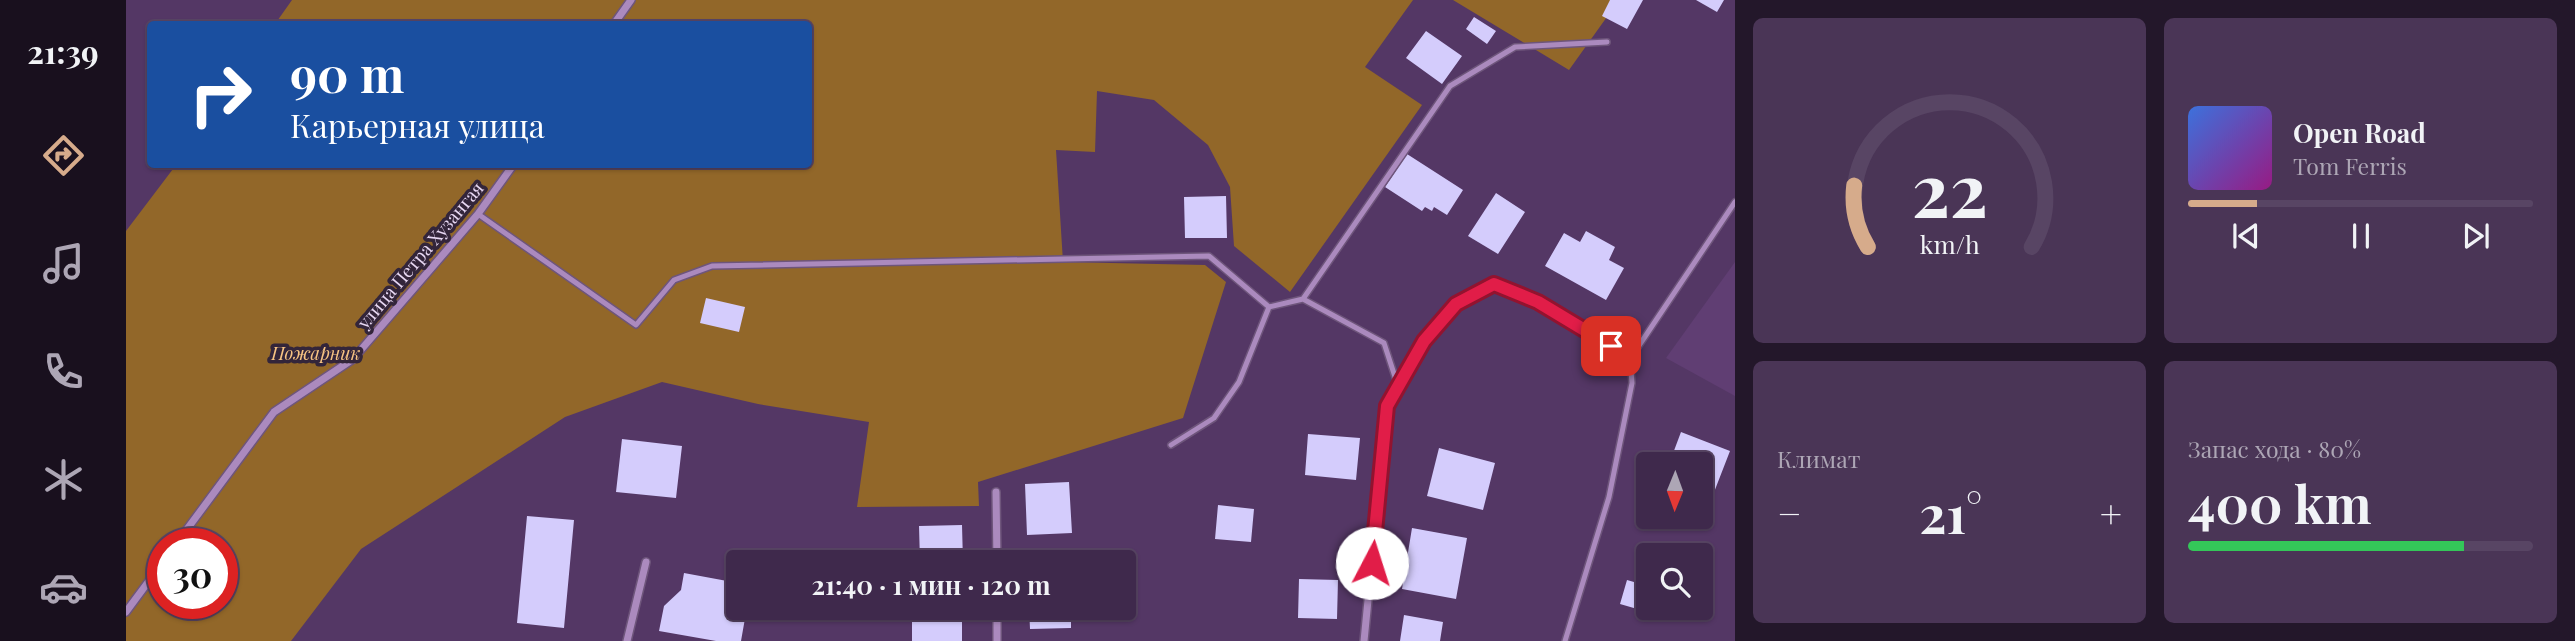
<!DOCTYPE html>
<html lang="ru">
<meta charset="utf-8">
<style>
:root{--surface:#3f294c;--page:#4a3556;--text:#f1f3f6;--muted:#ada6b5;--line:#584564;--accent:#d6ab8b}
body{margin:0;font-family:"Playfair Display",serif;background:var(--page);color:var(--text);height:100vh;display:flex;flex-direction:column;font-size:26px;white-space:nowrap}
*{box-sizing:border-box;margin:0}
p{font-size:23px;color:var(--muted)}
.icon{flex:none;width:38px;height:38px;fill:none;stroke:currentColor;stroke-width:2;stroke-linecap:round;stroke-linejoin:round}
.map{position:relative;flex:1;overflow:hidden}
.panel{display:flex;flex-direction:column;gap:18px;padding:18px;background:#23172a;width:840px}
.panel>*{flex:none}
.top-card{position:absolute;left:21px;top:21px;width:665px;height:147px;border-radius:7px;box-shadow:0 2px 5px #0004,0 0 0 2px var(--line);background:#1a4fa0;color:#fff;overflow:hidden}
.needle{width:46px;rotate:181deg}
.buttons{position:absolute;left:1510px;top:452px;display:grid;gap:14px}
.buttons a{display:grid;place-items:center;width:77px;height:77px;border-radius:7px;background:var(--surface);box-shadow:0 2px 5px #0004,0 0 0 2px var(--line);font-size:35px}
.speed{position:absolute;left:21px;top:528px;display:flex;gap:14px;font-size:35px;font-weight:700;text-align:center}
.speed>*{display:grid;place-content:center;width:91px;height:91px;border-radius:50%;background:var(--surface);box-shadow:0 2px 5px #0004,0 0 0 2px var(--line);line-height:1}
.speed .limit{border:10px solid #d22;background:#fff;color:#111}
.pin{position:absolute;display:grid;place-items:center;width:60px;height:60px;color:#fff;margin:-30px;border-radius:14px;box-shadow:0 4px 10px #0006}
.me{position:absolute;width:77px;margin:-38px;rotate:5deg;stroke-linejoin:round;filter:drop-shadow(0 0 5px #0008)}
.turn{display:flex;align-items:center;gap:24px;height:147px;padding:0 28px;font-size:32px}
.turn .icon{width:91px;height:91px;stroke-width:2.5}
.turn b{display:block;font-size:49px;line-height:60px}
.big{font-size:52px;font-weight:700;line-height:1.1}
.panel .card{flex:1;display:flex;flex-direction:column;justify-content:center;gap:10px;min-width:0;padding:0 24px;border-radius:10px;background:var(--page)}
.panel .dial{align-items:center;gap:0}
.dial svg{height:182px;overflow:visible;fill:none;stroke:var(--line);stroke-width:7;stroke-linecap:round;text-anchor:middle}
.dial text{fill:var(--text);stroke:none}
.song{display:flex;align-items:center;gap:21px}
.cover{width:84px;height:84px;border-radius:10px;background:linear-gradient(135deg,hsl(220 70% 55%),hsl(310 70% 35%))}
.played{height:7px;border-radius:4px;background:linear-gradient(90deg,var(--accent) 20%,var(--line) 20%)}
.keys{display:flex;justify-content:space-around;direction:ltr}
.heat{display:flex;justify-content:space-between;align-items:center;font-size:38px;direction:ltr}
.charge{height:10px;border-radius:5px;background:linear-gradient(90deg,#34c759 80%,var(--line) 0)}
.panel .tiles{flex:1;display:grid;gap:18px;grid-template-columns:repeat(2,1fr)}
.trip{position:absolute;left:600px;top:550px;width:410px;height:70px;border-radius:7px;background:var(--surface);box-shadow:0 2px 5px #0004,0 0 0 2px var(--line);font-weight:700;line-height:70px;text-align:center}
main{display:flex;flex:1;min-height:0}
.dock{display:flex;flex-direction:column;width:126px;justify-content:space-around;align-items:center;background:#19101e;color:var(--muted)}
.dock .icon{width:49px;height:49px}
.dock .current{color:var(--accent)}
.dock b{font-size:32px;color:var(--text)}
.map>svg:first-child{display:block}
</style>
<main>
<nav class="dock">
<b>21:39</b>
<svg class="icon current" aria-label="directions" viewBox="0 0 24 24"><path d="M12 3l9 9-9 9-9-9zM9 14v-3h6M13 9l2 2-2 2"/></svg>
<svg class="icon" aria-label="music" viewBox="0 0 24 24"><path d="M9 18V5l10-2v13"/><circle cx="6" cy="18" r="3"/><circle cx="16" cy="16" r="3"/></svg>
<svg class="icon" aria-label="phone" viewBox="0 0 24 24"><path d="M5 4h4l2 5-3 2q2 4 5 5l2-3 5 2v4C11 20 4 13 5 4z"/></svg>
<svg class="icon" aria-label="climate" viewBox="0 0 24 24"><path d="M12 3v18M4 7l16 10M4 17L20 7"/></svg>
<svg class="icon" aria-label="car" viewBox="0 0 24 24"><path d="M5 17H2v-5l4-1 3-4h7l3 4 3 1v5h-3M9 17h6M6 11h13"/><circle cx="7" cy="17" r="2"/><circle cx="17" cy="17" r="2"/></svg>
</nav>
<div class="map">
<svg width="1609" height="641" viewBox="0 0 1609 641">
<rect width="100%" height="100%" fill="#543765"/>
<path fill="#603e73" d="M1609,262V396L1540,358Z"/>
<path fill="#926729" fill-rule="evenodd" d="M166,0H1287L1239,67L1296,105L1164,292L1108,246L1104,187L1082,145L1028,100L971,91L969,152L930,150L937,262L1079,265L1100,282L1057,418L852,482L853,506L731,507L743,422L632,404L536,382L439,417L235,549L165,641H0V231L50,165L682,164V24H149ZM37,544H96V604H37Z
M1327,0H1493L1443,70Z"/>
<path fill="#d4ccfc" d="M1484,0H1517L1501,29L1476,16Z
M1570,0H1598L1591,12Z
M1348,17L1370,31L1361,44L1340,29Z
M1300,31L1336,56L1316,84L1280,58Z
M1281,154L1337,190L1321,215L1308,207L1306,211L1299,207L1296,211L1259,187Z
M1370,193L1399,212L1372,254L1342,236Z
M1100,196L1101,238H1059L1058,197Z
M1460,231L1489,247L1483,260L1498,268L1480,300L1419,266L1438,233L1454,242Z
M580,298L619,307L613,332L574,323Z
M1555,432L1604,451L1585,500L1575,496V464H1543Z
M1182,434L1234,438L1230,480L1179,475Z
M496,439L556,446L550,498L490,492Z
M1313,448L1369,463L1357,510L1301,496Z
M943,482L946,533L901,535L899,484Z
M1520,492L1522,516H1558L1554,529L1513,518Z
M1092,505L1128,509L1125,542L1089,539Z
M401,516L448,520L438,628L391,623Z
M836,525L837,562H794L793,526Z
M1286,528L1341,538L1330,599L1276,589Z
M558,573L612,583V607H621L615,641H590L533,631L538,606L555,590Z
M1173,579L1212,580L1211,619L1172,618Z
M1501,580L1522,586L1525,613L1494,604Z
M903,607H945V628L904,629Z
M1278,615L1317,622L1314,641H1274Z
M786,616L836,617V641H786Z"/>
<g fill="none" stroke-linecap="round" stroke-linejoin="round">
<defs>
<path id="lane" d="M352,214L510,325L548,280L586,266L1083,256L1143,307
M1177,299L1258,343L1272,386
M1412,302L1446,320L1504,359
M1504,359L1609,202
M1045,445L1088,418L1113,382L1143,307L1177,299L1324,86L1389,47L1481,42
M1439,641L1483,497L1506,383L1504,359"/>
<path id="street" d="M488,24L505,0
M870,492L871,562
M50,544L148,412L227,359L352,214L388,164
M871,607V641
M0,612L37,562
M501,641L520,562
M1238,641L1261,406L1298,341L1330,304L1368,284L1412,302"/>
</defs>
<use href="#lane" stroke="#6e557b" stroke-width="8"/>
<use href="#street" stroke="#6e557b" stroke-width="10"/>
<use href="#lane" stroke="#ab8abe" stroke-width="5"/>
<use href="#street" stroke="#ab8abe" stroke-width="7"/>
</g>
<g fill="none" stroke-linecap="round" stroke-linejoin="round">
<defs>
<path id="route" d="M1246,563L1261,406L1298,341L1330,304L1368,284L1412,302L1485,346"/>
</defs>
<use href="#route" stroke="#92132f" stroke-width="18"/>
<use href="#route" stroke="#e11d48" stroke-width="12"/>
</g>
<g text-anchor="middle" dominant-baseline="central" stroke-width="7" stroke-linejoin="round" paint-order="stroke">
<g font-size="18" fill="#e8d8f3" stroke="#33253a">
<text transform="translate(294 255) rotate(-50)">улица Петра Хузангая</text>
</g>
<g font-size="18" font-style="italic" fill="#f8c483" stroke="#33253a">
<text x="190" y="353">Пожарник</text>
</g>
</g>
</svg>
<div class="buttons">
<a><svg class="needle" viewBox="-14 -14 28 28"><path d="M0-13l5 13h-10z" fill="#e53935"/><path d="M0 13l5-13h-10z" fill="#ada6b5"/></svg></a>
<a><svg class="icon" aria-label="search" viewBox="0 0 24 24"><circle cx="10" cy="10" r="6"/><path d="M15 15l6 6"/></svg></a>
</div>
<div class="speed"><div class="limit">30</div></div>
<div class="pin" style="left:1485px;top:346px;background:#d93025"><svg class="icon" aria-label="arrive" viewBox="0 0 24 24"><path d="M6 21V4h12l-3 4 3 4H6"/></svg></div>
<svg class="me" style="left:1246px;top:563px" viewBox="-20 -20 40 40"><circle r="19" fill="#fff"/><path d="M0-13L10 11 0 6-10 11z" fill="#e11d48"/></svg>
<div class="trip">21:40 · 1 мин · 120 m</div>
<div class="top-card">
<div class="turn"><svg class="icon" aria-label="right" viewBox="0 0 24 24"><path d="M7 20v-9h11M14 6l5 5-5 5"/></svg><div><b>90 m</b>Карьерная улица</div></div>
</div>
</div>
<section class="panel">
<div class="tiles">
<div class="card dial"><svg viewBox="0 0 100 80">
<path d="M14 69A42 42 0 1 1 86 69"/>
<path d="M14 69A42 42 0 0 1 8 42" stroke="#d6ab8b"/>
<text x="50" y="56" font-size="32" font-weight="700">22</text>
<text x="50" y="72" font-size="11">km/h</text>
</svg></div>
<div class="card">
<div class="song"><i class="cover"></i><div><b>Open Road</b><p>Tom Ferris</p></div></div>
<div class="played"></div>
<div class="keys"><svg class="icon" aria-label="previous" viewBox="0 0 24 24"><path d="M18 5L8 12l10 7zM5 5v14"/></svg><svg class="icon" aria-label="pause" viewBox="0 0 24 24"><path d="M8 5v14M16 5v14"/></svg><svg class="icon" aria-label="next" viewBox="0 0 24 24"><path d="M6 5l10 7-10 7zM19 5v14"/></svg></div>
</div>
<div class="card"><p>Климат</p>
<div class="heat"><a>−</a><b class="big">21°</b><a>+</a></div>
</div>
<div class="card"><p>Запас хода · 80%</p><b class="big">400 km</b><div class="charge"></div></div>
</div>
</section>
</main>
